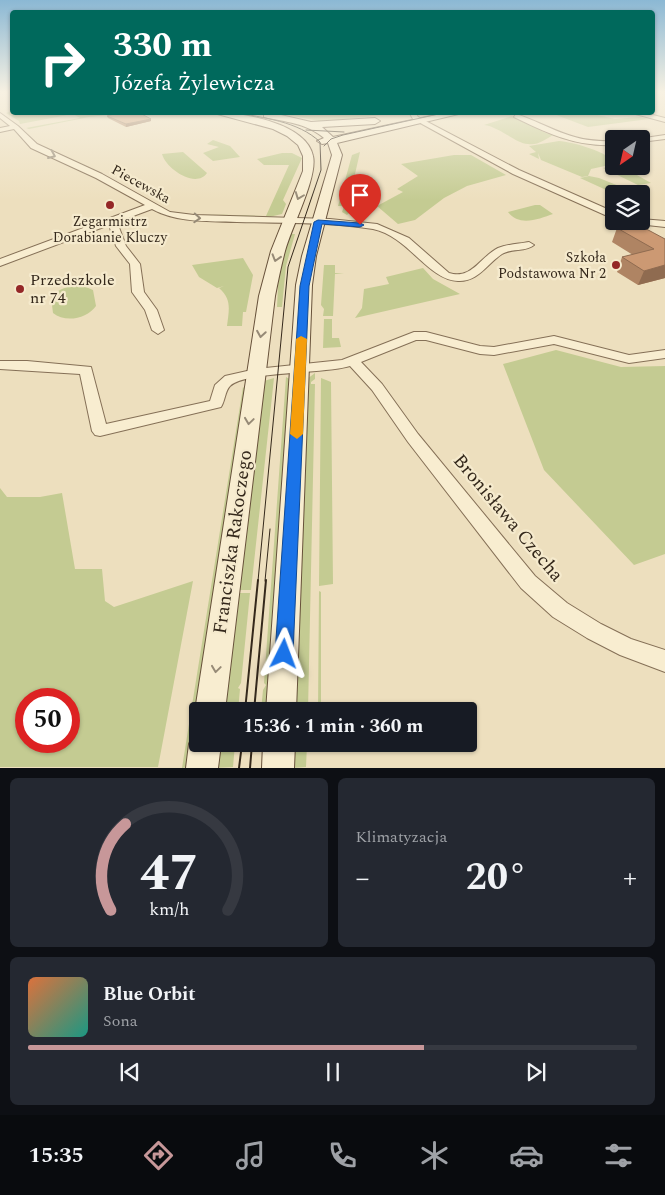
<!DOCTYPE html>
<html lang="pl">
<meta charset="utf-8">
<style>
:root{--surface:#171b24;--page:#242831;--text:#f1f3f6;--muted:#9ea1a6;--line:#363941;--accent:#c79799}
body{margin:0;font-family:Spectral,serif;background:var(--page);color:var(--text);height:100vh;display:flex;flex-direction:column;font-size:19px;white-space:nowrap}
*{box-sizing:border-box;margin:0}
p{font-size:16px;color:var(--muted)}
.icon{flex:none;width:28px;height:28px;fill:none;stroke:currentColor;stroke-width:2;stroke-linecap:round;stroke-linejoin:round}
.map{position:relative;height:768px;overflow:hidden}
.panel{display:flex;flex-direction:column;gap:10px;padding:10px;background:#0d0f14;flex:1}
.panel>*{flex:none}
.banner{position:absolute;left:10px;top:10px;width:645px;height:105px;border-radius:5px;box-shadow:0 1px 4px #0004;background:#00695c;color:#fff;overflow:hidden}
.needle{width:32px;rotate:214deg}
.controls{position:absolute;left:605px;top:130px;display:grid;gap:10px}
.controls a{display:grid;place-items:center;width:45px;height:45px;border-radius:5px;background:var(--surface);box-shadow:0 1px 4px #0004;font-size:25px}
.speed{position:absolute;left:15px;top:688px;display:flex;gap:10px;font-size:25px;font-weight:700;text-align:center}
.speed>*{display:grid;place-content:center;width:65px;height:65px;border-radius:50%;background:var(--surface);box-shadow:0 1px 4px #0004;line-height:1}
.speed .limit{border:8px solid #d22;background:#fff;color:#111}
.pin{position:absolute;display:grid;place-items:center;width:42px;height:42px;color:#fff;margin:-51px -21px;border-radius:50% 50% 50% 0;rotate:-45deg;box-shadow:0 0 5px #0007}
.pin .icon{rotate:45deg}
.me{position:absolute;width:55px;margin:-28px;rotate:3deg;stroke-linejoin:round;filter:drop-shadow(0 0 4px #0008)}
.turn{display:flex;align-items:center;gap:18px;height:105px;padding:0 20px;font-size:22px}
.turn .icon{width:65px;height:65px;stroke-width:2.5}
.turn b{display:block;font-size:35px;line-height:42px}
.big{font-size:38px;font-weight:700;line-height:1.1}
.panel .card{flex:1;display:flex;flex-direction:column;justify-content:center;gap:8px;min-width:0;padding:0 18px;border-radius:8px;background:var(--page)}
.panel .dial{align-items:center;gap:0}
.dial svg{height:130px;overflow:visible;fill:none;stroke:var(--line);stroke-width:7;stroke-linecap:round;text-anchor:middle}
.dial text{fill:var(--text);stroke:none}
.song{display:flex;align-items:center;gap:15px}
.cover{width:60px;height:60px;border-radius:8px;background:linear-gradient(135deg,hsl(20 70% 55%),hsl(170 70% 35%))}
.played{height:5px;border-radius:2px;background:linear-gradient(90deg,var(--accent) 65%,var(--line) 65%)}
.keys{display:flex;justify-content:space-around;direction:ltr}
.heat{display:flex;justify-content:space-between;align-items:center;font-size:28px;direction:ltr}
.panel .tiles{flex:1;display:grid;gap:10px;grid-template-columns:1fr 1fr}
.card:last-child{grid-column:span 2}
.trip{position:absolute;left:189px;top:702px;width:288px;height:50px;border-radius:5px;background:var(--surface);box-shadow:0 1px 4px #0004;font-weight:700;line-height:50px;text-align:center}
.menu{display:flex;height:80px;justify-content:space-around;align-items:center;background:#090b0e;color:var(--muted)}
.menu .icon{width:35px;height:35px}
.menu .on{color:var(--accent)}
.menu b{font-size:22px;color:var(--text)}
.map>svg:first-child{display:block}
</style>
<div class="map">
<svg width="665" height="768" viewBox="0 0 665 768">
<rect width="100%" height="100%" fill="#eddfbe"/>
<path fill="#c4cb92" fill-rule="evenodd" d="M12,111L82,112L92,115L124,113L89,117L29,129L26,128L80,118L73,114L20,124L19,121L6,113Z
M368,112L377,115L397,113L324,122L278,113Z
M551,113H589L615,119L639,117L649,119L588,127Z
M512,116L546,133L553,135C546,139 537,146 528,144C515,143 500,127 484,125Z
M213,140L230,146L240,157L213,161L203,153L219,147L207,144Z
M559,141C572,142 611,152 614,164L591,169L588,176L582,177L541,160L538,153L539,159L529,154L536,152L529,146Z
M183,152L207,173C196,189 166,169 162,154Z
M360,152L353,183L363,188L351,194L365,199L357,203L360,206L354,204L346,209L351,211L347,215L342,212L344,206H338L352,155Z
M282,153H292L302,158L283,200L286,204L282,214L269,217L201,214L266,216L289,165H264L257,159Z
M454,155H471L506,175L467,186L444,198L415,220L398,224L377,206L403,192L397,189L418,176L401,164Z
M614,166H621L651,183L638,185L603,168Z
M589,176L599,178L634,192L615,194L580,178Z
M535,205H540L553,214C539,219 519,227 508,212Z
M290,234H295L286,266L282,307H277L279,266Z
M243,258L253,275L246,312H243L242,326H227C229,310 232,299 219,288L224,286L217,288L199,277L192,265Z
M324,265H335V273H344L335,274L333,316H323L324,309L321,305Z
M423,268L433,279L460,294L355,318L362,308L364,289L389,284L386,277Z
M81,285L93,290L96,306C87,319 65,323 53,313L51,297C59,288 69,286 81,285Z
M324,319H332V338H339L341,347L323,348Z
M556,350L621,367L665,366V554L634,565L544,470L503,364Z
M315,373V379L311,382V384H315L308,711H294L307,379Z
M286,377L291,380L266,711H261L263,690L266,685L264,683Z
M274,378L251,590H237L264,381Z
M321,378L331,382L333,584L319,586Z
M243,387L246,390L188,767L182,768Z
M0,488L7,497H40L62,493L75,569H102L105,601L114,607L193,581L158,767H0ZM26,699H69V741H26Z
M319,591L321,592V711H318Z
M237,593H250L241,683L238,688L240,689L238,711H222Z
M218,744H235L233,767L215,768Z
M292,744H307L306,767L291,768Z"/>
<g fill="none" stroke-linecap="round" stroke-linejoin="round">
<defs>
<path id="minor" d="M409,112H415L418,117L519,170L614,212V219L513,174L413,119Z
M628,112H641L665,118V122Z
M0,113L18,126L37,144L102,174L170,212L194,215L330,219L377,224L409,238L449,273C472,280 480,257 498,248C508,244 519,244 529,242L534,245C526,252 512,248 502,254C487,264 478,282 458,281C428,280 408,236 373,229C328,222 282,223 237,222C208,221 178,223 152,209L117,222L126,246L140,264L144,292L157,310L164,330L158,334L152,330L145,310L132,292L130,264L116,246L109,225L0,266V259L145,205L96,178L31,148L14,129L0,132V128L10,126L0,118Z
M516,114C554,127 570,143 614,141V145C576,147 547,133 514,117Z
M665,135V139L641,142V139H638Z
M641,219L665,221V227L638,224L633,221H641Z
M414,332H426L480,346L494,347L554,336L629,355L665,350V358L629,363L554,344L494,355L480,354L426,340H416L361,362L382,384L418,434L535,576L567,603L601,624L631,639L665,650V672L620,655L587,638L553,617L521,588L408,442L372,390L350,366C325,374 245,371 230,386C225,391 225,401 221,407L100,436L95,435L92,431L80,374L0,369V361H27L91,367L106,424L210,401L215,385L225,376L256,369L342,360Z"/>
<path id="secondary" d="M210,112C239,112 306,122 313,156C318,177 291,228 285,251C281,266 278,281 275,296L225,711H198V718L195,711L259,296L271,251L303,171V156L298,145L287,136L273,129Z
M268,112L311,122L375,118L380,121L375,124L322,127L333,137L449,112H467L337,143L342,155L316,256L312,285L296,711H266L296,285L302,256L332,155L328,143L322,144L317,141L324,138C306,123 286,122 264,117V113Z
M198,731V744H221L218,768H186L189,744L194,733Z
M263,744H295L294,768H262Z"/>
</defs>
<use href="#minor" stroke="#857057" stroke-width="2"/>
<use href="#secondary" stroke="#67513a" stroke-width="2"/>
<use href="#minor" fill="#f8edd0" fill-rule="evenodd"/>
<use href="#secondary" fill="#f8edd0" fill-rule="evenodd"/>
<path stroke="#34281b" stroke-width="1" d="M234,112C263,118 298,121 320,142L321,170L288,267L258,581
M306,130L344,132
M324,146L331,139L343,135L448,112
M265,581L270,529"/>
<path stroke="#34281b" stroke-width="2" d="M245,711L258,580
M254,711L266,580
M239,768L242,744
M250,768L252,744"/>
</g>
<path fill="#af8463" d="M107,116L151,119V121L126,127L108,118Z
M617,228L665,239V278L638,285L617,272L622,257L633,255L612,242Z"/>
<path fill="#8f6b50" d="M151,119V121L126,127V124Z
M665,265V278L638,285L644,271Z"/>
<path fill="#cc9973" stroke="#8f6b50" d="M121,112H138L151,119L126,124L107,116Z
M637,224L665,239V265L644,271L622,257L654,249L617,228Z"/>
<defs><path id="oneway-chevron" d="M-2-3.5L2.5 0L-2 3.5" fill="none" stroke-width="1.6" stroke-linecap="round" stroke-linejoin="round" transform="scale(1.25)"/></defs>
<g stroke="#968a76">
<use href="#oneway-chevron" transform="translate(52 155) rotate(23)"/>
<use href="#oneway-chevron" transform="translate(299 196) rotate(111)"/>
<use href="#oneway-chevron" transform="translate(197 218) rotate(3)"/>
<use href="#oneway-chevron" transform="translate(276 258) rotate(107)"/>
<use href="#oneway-chevron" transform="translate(261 334) rotate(99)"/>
<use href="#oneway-chevron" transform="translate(249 421) rotate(98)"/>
<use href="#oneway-chevron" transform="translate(216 669) rotate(98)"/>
</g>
<linearGradient id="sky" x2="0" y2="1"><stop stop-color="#8bb8d4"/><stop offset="0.46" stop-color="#f7f1e2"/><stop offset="1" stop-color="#f7f1e2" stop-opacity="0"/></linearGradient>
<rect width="665" height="200" fill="url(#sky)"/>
<path fill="#1a73e8" stroke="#114b97" d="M318,220L360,223L364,225L360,227L322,224L309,286L293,654L290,660L284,663L278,660L275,654L300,286L314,222Z"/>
<path fill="#f59e0b" d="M301,336L307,339L303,434L297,439L290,434L296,339Z"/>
<g fill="#942727" stroke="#f5eacd" stroke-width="2">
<circle cx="110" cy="205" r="5"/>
<circle cx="616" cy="265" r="5"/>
<circle cx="20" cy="289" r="5"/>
</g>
<g text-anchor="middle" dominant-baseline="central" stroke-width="4.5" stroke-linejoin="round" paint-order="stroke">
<g font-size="14" fill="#34281b" stroke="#f5eacd">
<text transform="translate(141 184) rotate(29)">Piecewska</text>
</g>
<g font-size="14" fill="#34281b" stroke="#f5eacd">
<text x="110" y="221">Zegarmistrz<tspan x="110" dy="16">Dorabianie Kluczy</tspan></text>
<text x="606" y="257" text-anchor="end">Szkoła<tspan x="606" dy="16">Podstawowa Nr 2</tspan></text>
</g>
<g font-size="16" fill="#34281b" stroke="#f5eacd" text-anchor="start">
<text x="30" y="280">Przedszkole<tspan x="30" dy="18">nr 74</tspan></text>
</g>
<g font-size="19" fill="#34281b" stroke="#f5eacd">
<text transform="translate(508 518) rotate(50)">Bronisława Czecha</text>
<text transform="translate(233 542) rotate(-82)">Franciszka Rakoczego</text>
</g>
</g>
</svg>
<div class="controls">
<a><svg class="needle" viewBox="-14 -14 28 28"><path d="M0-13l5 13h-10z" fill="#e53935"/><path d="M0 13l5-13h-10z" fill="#9ea1a6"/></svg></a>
<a><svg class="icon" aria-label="layers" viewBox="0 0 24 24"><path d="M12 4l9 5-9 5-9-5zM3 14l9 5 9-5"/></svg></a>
</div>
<div class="speed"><div class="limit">50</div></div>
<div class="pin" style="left:360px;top:225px;background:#d93025"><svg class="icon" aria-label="arrive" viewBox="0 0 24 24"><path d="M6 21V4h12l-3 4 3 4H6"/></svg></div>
<svg class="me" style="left:284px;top:654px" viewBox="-20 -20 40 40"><path d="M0-17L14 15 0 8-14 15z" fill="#1a73e8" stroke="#fff" stroke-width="4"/></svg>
<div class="trip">15:36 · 1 min · 360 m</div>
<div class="banner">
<div class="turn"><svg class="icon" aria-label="right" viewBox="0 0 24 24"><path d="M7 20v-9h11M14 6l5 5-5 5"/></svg><div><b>330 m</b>Józefa Żylewicza</div></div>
</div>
</div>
<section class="panel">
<div class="tiles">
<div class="card dial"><svg viewBox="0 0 100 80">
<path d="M14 69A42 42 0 1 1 86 69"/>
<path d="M14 69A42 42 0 0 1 23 16" stroke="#c79799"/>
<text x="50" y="56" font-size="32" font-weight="700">47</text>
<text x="50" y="72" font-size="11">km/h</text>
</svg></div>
<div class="card"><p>Klimatyzacja</p>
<div class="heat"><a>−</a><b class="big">20°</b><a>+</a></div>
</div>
<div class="card">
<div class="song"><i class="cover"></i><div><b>Blue Orbit</b><p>Sona</p></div></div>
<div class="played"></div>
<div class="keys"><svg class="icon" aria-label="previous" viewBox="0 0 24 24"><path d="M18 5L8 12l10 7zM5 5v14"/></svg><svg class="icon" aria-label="pause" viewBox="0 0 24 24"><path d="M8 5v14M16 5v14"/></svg><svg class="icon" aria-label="next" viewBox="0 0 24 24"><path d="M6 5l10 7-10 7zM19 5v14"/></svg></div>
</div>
</div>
</section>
<nav class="menu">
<b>15:35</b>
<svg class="icon on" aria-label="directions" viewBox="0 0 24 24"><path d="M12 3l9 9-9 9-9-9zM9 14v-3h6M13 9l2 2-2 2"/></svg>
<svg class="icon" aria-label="music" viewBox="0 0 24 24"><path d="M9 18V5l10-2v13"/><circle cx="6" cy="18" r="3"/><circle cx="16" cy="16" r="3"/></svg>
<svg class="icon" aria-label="phone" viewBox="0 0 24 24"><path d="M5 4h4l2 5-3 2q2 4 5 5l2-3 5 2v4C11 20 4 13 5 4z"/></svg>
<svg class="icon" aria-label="climate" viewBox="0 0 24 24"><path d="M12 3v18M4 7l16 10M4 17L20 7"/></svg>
<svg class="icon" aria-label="car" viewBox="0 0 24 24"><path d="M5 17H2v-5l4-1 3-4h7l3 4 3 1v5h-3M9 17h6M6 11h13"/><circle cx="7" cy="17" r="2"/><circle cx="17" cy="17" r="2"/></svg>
<svg class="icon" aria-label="filters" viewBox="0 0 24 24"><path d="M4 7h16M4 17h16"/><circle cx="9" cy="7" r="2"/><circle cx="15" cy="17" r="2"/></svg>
</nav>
